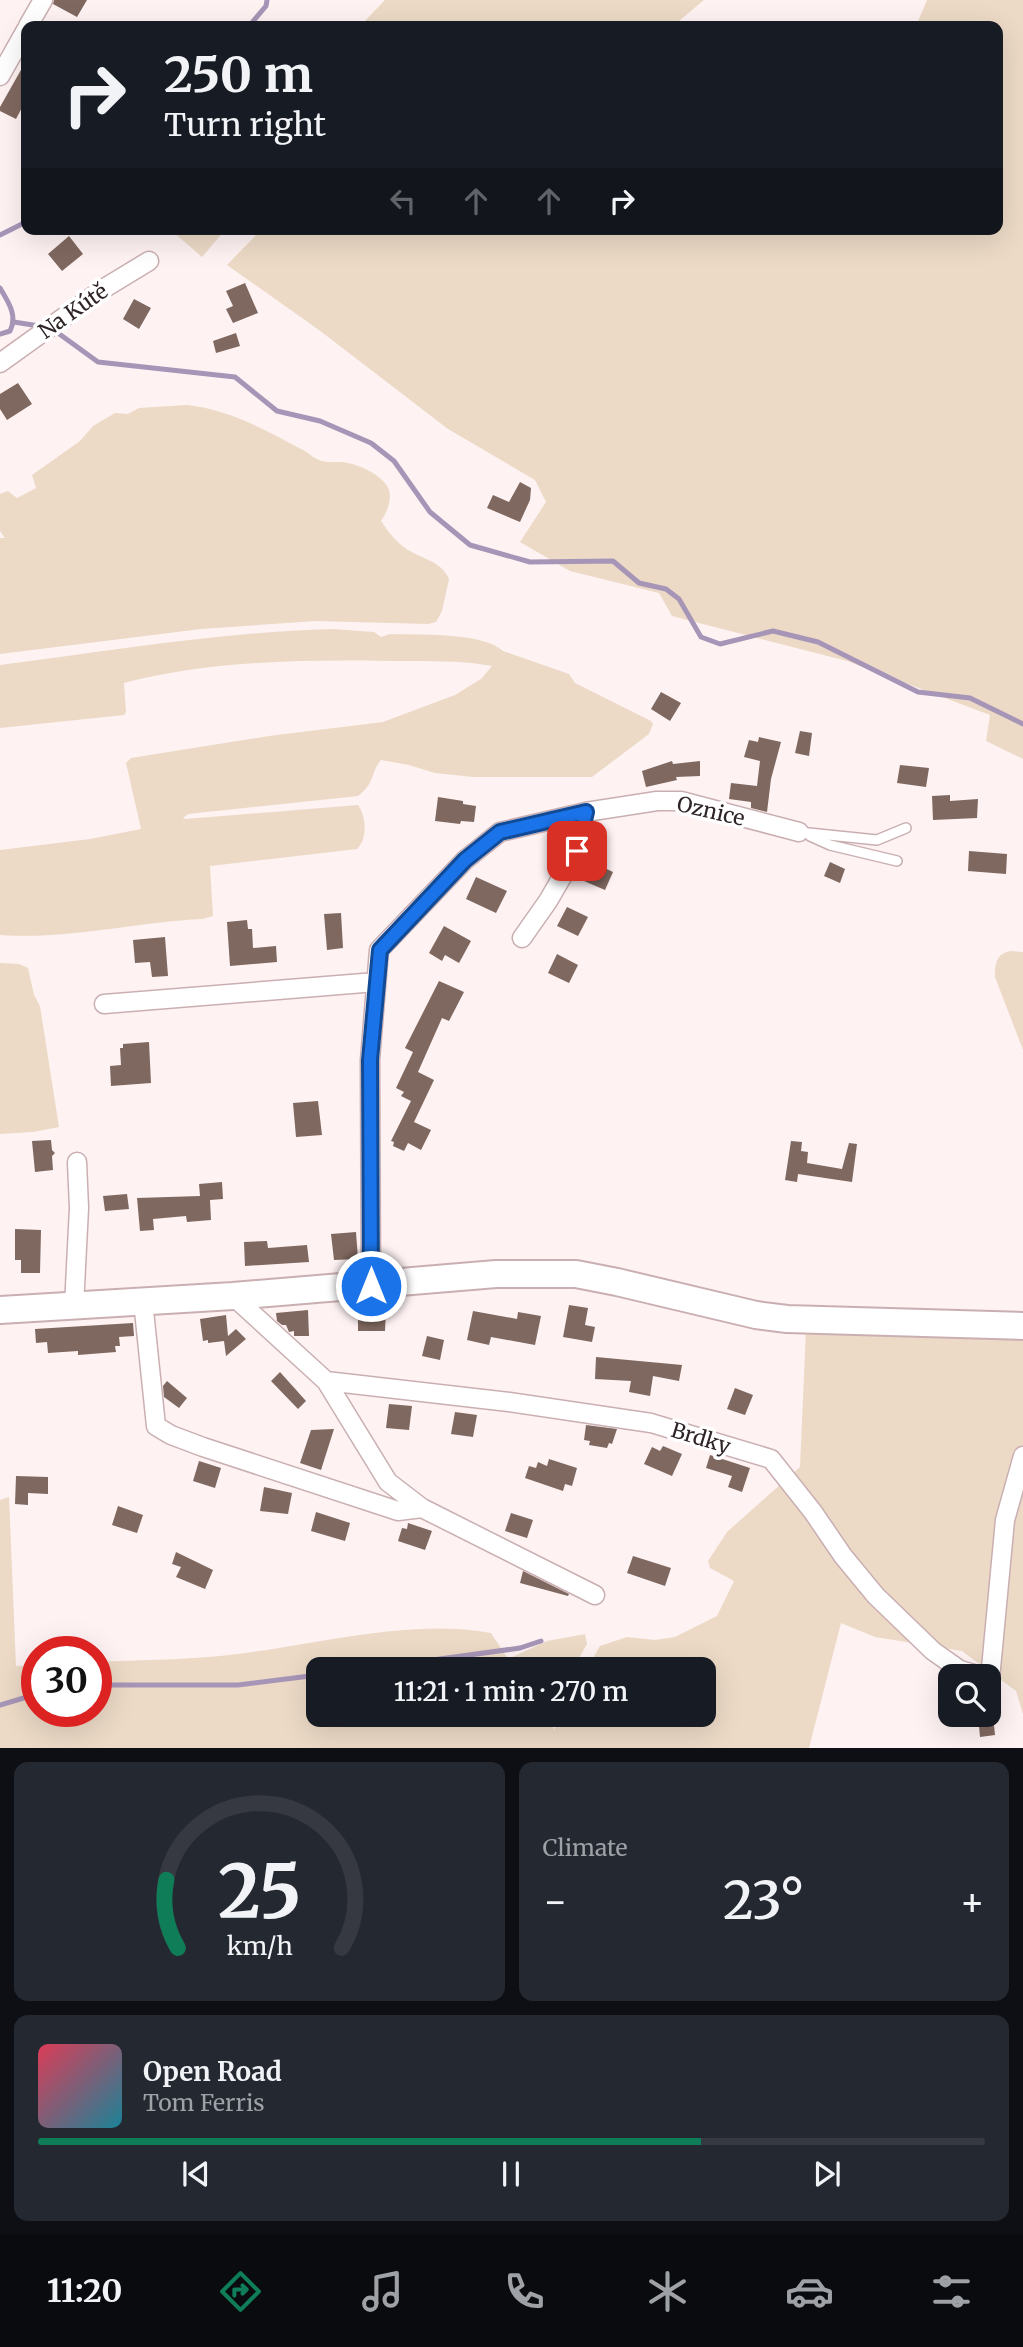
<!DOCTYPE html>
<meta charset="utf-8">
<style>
:root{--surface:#171b24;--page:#242831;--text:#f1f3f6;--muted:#9ea1a6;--line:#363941;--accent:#0f7d58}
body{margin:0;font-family:Merriweather,serif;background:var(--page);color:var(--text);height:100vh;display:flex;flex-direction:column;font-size:26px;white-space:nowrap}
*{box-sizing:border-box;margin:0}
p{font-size:23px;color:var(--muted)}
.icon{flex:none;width:38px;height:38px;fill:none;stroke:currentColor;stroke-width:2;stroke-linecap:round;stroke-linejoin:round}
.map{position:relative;height:1748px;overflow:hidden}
.panel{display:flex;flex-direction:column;gap:14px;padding:14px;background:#0d0f14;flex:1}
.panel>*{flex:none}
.hud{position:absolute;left:21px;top:21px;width:982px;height:214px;border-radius:14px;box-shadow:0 7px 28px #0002;background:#171b24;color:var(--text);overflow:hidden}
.controls{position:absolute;left:938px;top:1664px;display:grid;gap:14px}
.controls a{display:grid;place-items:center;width:63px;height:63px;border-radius:14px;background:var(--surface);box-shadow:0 7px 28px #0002;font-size:35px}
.speed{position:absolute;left:21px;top:1636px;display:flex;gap:14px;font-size:35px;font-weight:700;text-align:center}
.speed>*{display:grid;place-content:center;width:91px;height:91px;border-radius:50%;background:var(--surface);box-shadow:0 7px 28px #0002;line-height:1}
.speed .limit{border:10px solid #d22;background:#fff;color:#111}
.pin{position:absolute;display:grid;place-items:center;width:60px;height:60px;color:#fff;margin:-30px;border-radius:14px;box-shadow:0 4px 10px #0006}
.me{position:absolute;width:77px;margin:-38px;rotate:0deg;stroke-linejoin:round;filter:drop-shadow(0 0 5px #0008)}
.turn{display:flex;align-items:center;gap:24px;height:147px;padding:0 28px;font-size:32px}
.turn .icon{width:91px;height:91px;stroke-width:2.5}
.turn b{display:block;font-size:49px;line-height:60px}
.lanes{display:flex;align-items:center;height:66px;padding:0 28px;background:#0003;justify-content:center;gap:35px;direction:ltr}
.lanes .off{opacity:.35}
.big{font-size:52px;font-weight:600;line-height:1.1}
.panel .card{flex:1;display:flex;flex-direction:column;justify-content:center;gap:10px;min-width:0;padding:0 24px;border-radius:14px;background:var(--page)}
.panel .dial{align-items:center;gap:0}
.dial svg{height:182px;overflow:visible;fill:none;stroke:var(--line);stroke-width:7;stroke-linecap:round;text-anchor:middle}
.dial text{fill:var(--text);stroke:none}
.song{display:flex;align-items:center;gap:21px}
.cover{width:84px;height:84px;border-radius:10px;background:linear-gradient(135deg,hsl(350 70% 55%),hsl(190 70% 35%))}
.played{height:7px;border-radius:4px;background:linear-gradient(90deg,var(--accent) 70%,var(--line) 70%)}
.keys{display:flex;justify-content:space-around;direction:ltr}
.heat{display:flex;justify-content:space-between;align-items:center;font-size:38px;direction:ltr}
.panel .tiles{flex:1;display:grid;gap:14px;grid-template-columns:1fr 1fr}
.card:last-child{grid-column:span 2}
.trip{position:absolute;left:306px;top:1657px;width:410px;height:70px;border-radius:14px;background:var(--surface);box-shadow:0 7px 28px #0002;font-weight:600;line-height:70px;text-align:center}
.tabs{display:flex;height:112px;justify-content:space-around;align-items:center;background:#090b0e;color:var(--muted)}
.tabs .icon{width:49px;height:49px}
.tabs .current{color:var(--accent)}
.tabs b{font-size:32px;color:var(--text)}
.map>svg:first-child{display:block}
</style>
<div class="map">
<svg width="1023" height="1749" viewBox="0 0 1023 1749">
<rect width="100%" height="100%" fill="#fef2f3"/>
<path fill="#ecdac6" d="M385,0H704L673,26H360Z
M927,0H1023V759L986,741L990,715L847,661L672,616L659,593L570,571L520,542L546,502L535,480L448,429L319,330L227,265L262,229H998V26H916Z
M175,229H226L202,257L173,232Z
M187,405C227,409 266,430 301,449C308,452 313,458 319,460C326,463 334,462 341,462C356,463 379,473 387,486C394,497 387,512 381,521C389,533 396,542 408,550C423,559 442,562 449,579L442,611L436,622L428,624L315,621L201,629L0,654V538H5L0,531V494L8,491L17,498L36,488L32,475L80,441L93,426L115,413L128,414L139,408Z
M332,629L374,632L381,637L390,634C417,635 483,632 503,651L569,674L575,683L651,721L653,724L649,734L592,777H473L435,773L409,765L381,760C370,773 376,782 358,796L188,814L183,818L185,819L358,805C366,816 368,839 357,849L210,866L213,916L203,919C135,922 69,940 0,935V850L90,839L141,829L126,763L131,758L269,736L383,722L455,695L481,679L492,666C459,660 424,661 391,661C306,659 206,661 124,683L126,712L124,715L0,728V665C110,651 220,632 332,629Z
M1010,951L1023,952V1050L995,977C995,964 996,954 1010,951Z
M0,963L19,964L28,968L34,995L40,1006L59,1127L33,1132L0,1134Z
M806,1329L1023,1336V1714L1016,1691L962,1651L875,1637L841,1623L809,1748L0,1749V1500L9,1497L16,1666L37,1665V1712H96V1662C137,1660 179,1660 220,1656C305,1648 406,1617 491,1633L508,1659L547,1641L585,1634L587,1644L573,1669L318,1670V1715H549L554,1730L563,1715H704V1670L587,1669L600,1646L627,1637L655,1640L675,1637L717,1616L734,1581L710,1568L708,1561L727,1532L800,1467Z"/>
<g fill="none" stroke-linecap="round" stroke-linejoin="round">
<path stroke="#a795b7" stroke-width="5" d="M249,26L266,6L267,0
M0,235L26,222
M0,288C8,302 18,315 10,331L0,334
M14,322L39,326
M58,333L98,362L235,377L277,411L320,421L371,443L394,461L430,512L470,545L530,562L613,561L639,583L666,589L679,599L701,637L720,644L773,631L818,642L918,692L970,698L1023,724
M360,1670L520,1648L541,1641
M96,1685H238L318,1675
M0,1705L37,1694"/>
</g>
<path fill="#7f685f" d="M54,0H87L77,17L53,4Z
M26,61V100L16,119L0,111V107Z
M69,236L83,254L62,271L48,254Z
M245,283L258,313L233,323L226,309L233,306L226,291Z
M134,299L151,308L139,329L123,319Z
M236,333L240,346L216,353L213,341Z
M18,383L32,404L7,420L0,409V394Z
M520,482L531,488L530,500L520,522L487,508L493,495L509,502Z
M661,692L681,703L670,721L651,709Z
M800,731L812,733L809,756L795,753Z
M759,737L781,742L771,779L767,812L751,808V802L729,799L731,783L757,786L760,761L744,757L749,740L758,742Z
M672,761L673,764L700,761V776L676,777L677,780L646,787L642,771Z
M900,765L929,768L926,787L897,783Z
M950,795V801L978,799L977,818L933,820L932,796Z
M438,797L463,801V804L476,806L474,822L461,821L460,824L435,821Z
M969,851L1007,854L1006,874L968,871Z
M592,862L613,872L605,890L584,881Z
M830,862L845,869L840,883L824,876Z
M476,877L507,891L496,913L466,899Z
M567,907L588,917L578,936L557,926Z
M341,913L343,948L327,950L324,914Z
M247,920L248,929H252L253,948L276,946L277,962L230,966L227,922Z
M444,926L471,941L459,963L445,955L442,961L429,953Z
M165,937L168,976L152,977L150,962L135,963L133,940Z
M557,954L578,965L569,983L548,973Z
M439,981L464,992L449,1021L442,1018L418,1072L434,1080L414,1122L431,1130L421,1150L408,1143L404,1151L393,1146L394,1142L391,1141L411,1101L401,1096L404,1092L396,1088L413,1052L405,1048Z
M149,1042L151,1083L111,1086L110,1066L121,1065L120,1048H123V1044Z
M318,1101L322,1135L296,1137L293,1103Z
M51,1140L52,1150L55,1153L52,1156L53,1170L35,1172L32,1141Z
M791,1141L802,1142L801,1151L808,1152L807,1163L842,1169L849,1143L857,1144L852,1182L798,1174L797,1182L785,1180Z
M222,1182L223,1199L210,1200L211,1220L187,1222L186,1216L153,1219L154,1230L140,1231L137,1198L200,1196L199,1184Z
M127,1194L129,1209L105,1211L103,1196Z
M15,1229L41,1230L40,1273H21V1260H15Z
M356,1232L358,1259L334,1260L331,1234Z
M267,1241L268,1248L307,1245L309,1262L245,1266L244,1242Z
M569,1305L588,1308L585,1325L595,1327L592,1342L563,1337Z
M364,1309L386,1310L385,1331H358V1314L364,1315Z
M308,1310L309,1336H294V1331L289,1332L286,1325H282L277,1321L276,1313Z
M473,1311L517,1319L518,1312L541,1316L535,1345L491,1337L489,1345L467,1340Z
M226,1315L228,1336L236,1329L246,1339L226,1356L224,1341L208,1343V1340L203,1341L200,1319Z
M133,1323L134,1336L119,1337L120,1346H115L116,1352L78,1355V1351L48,1353L47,1342L36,1343L35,1329Z
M427,1336L444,1340L440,1360L422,1356Z
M596,1357L682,1365L679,1381L653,1376L650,1396L629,1392L631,1381L595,1379Z
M280,1372L306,1401L298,1409L271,1381Z
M167,1381L187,1398L179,1408L164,1397L163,1386Z
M735,1388L753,1395L745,1415L727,1409Z
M389,1404L412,1406L409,1430L386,1428Z
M455,1412L477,1415L473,1437L451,1434Z
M586,1425L617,1429L612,1444L609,1443L607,1448L589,1445L590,1441L584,1440Z
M334,1429L321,1470L300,1463L311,1430Z
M663,1446L682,1454L672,1476L644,1464L652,1447L660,1451Z
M710,1455L750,1468L742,1492L728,1487L732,1476L706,1468Z
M549,1459L577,1468L572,1486L565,1484L563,1491L525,1478L529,1466L536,1468L538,1462L547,1466Z
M199,1461L221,1468L215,1488L193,1481Z
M16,1476L48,1477V1494L28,1493V1505L15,1504Z
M264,1487L292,1493L288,1514L260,1511Z
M118,1506L143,1515L137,1533L112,1525Z
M316,1512L350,1523L345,1541L311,1531Z
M511,1513L533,1520L527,1538L505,1531Z
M408,1523L432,1531L425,1550L398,1541L402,1528L407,1529Z
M176,1552L213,1570L205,1589L176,1577L181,1567L172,1564Z
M633,1556L671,1568L665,1586L627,1573Z
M523,1571L569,1594L568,1596L520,1583Z
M978,1715H993L995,1735L980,1737Z"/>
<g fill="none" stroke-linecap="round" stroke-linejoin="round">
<defs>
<path id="lane" d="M799,832L877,840L906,828
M810,836L830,845L897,861"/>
<path id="street" d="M28,26L43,0
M0,76L26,30
M0,363L103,289L149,261
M522,938L548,901L577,851L586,812
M104,1004L376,982
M371,1286L370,1060L379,950L465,860L500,832L586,812L657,801H681L799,832
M233,1296L326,1381L388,1482L422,1508L595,1595
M143,1301L156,1426L171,1435L203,1447L398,1511L422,1508
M74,1306L79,1208L77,1162
M326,1381L509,1402L651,1423L771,1459L813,1512L843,1556L876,1596L933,1651L960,1670L981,1676
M989,1679H990L1005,1520L1023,1456"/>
<path id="secondary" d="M0,1310L233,1296L496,1274H576L617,1282L756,1315L787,1319L1023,1326"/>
</defs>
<use href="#lane" stroke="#caafb2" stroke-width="12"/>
<use href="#street" stroke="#caafb2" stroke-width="21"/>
<use href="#secondary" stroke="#caafb2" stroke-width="30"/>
<use href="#lane" stroke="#fff" stroke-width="9"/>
<use href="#street" stroke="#fff" stroke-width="18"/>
<use href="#secondary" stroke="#fff" stroke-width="26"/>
</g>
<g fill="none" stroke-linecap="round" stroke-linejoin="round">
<defs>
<path id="route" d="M371,1286L370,1060L380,950L465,860L500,832L586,812L577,851"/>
</defs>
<use href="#route" stroke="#114b97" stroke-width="18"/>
<use href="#route" stroke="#1a73e8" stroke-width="12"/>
</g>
<g text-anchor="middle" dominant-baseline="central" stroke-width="7" stroke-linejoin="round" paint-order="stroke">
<g font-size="21" fill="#2e2425" stroke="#fff">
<text transform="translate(73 311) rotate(-35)">Na Kútě</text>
<text transform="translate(711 811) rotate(13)">Oznice</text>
<text transform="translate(701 1438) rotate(17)">Brdky</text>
</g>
</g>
</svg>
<div class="controls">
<a><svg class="icon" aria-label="search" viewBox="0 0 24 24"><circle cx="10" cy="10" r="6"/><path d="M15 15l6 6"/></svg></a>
</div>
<div class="speed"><div class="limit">30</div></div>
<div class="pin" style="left:577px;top:851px;background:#d93025"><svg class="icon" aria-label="arrive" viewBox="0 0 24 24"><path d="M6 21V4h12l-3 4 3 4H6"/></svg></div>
<svg class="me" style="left:371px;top:1286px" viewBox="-20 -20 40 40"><circle r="17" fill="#1a73e8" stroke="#fff" stroke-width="3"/><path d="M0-11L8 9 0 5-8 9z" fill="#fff"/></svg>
<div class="trip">11:21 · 1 min · 270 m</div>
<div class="hud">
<div class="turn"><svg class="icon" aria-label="right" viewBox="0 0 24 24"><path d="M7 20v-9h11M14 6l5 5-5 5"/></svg><div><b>250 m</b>Turn right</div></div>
<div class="lanes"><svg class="icon off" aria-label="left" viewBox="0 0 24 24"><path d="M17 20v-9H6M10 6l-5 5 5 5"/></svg><svg class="icon off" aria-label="ahead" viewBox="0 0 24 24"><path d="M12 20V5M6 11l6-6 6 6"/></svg><svg class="icon off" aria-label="ahead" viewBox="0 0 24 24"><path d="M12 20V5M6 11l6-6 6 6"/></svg><svg class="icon" aria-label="right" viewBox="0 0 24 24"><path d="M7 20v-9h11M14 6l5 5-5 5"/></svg></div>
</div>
</div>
<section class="panel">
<div class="tiles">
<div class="card dial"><svg viewBox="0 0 100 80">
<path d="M14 69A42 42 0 1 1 86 69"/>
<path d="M14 69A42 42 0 0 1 9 39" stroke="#0f7d58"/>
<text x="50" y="56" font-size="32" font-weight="700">25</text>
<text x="50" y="72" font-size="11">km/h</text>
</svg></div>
<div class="card"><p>Climate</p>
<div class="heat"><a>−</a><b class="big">23°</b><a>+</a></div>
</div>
<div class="card">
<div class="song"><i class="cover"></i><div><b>Open Road</b><p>Tom Ferris</p></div></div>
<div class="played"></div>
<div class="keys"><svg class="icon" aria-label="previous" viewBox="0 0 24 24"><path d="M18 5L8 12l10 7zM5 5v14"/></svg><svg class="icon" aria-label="pause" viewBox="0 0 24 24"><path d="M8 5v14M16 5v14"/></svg><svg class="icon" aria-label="next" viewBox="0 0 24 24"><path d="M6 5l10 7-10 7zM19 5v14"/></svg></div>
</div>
</div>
</section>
<nav class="tabs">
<b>11:20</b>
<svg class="icon current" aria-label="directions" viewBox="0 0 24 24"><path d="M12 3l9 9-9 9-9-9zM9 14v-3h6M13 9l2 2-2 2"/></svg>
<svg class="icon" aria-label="music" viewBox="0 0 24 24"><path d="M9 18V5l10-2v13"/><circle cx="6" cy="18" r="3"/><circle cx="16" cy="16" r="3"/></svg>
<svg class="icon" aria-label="phone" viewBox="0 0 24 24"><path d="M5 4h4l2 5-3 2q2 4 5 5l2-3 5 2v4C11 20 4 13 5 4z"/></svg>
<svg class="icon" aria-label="climate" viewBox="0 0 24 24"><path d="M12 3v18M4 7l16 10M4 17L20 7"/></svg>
<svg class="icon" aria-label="car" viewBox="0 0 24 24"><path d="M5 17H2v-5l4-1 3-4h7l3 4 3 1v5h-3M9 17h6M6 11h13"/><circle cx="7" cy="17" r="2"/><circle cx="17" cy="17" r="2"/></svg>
<svg class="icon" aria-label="filters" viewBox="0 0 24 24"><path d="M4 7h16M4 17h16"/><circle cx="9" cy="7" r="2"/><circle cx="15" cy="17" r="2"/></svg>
</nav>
